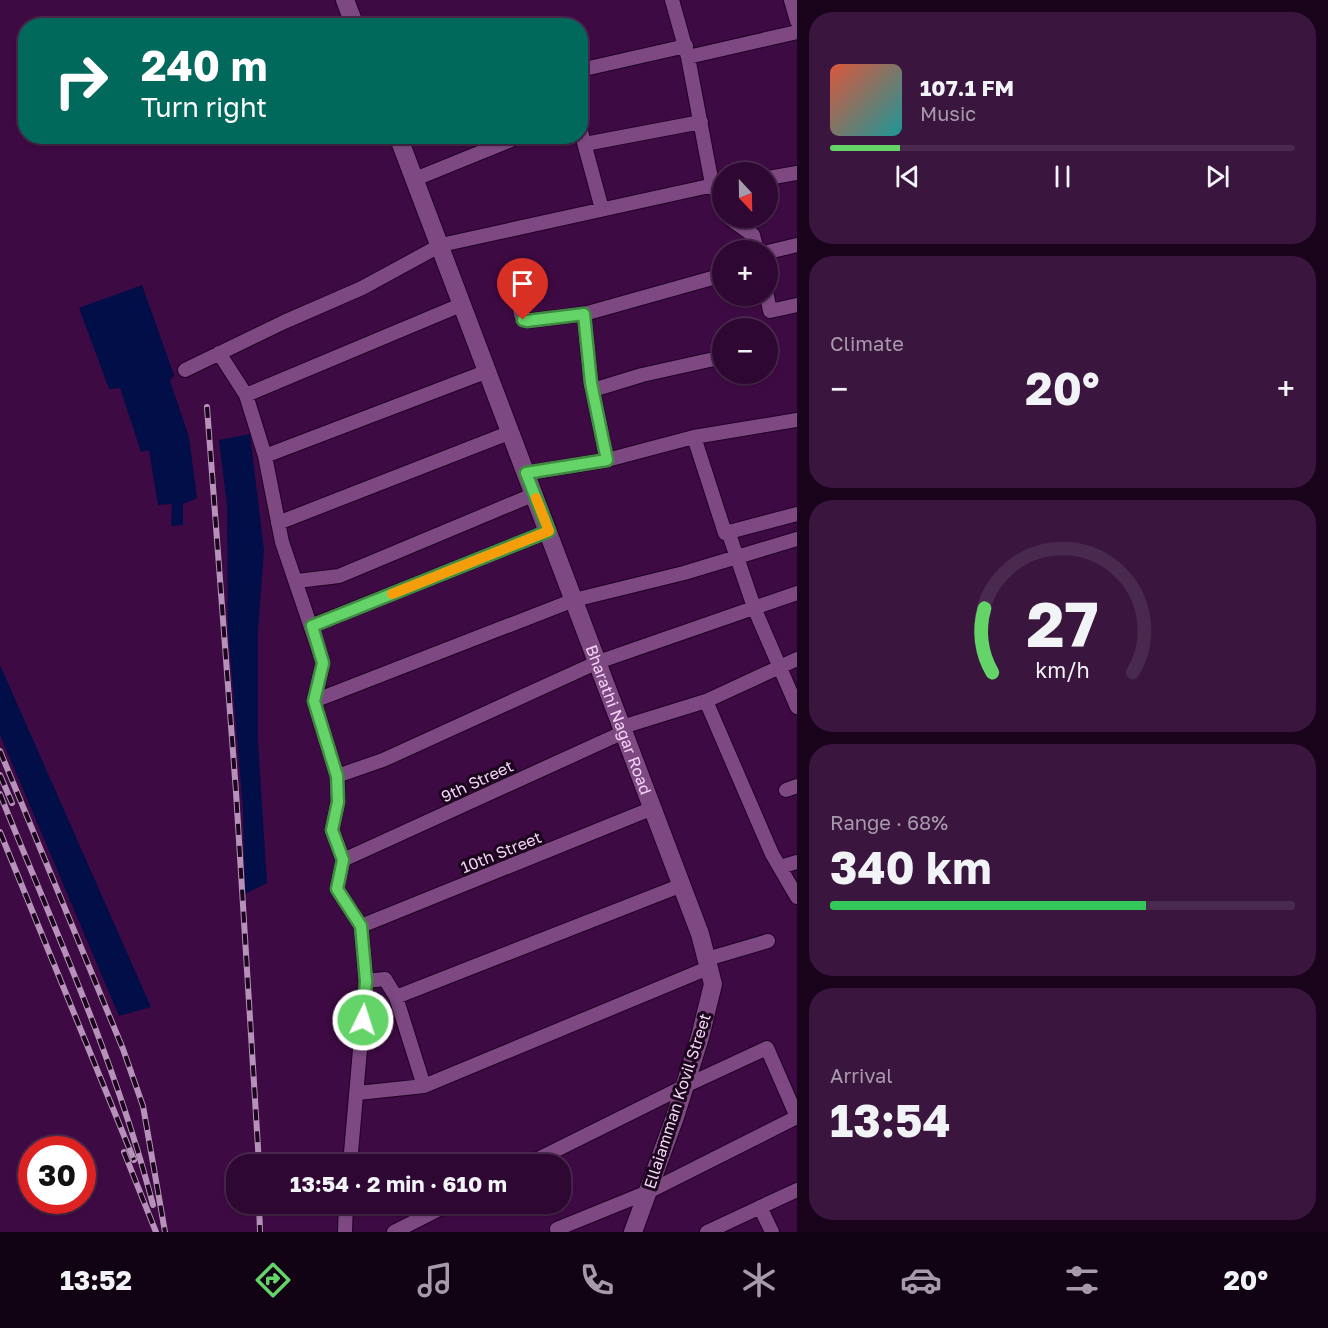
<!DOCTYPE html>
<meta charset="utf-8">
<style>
:root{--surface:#2e0832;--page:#3a163e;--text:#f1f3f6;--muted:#a79aac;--line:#49294d;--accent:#64d468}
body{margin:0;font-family:"Golos Text",sans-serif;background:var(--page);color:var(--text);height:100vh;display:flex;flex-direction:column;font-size:22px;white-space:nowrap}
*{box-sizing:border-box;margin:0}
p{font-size:20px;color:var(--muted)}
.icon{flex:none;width:33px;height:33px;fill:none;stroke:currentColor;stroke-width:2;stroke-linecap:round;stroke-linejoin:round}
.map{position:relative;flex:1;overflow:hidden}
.details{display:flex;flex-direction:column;gap:12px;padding:12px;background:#19041c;width:531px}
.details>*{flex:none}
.hud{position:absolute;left:18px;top:18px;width:570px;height:126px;border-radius:24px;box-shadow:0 2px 4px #0004,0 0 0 2px var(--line);background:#00695c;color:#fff;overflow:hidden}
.needle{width:39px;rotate:158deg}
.buttons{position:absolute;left:712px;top:162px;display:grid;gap:12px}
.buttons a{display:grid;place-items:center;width:66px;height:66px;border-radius:50%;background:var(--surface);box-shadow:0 2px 4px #0004,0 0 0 2px var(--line);font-size:30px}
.speed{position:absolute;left:18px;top:1136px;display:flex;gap:12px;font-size:30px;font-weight:700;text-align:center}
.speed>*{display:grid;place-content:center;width:78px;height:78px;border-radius:50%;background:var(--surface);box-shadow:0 2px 4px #0004,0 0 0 2px var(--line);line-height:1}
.speed .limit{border:9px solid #d22;background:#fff;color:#111}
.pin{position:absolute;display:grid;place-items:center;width:51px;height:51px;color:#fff;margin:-62px -26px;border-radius:50% 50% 50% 0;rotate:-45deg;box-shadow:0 0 6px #0007}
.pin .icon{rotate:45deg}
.me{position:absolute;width:66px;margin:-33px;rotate:4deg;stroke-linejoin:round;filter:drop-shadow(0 0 4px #0008)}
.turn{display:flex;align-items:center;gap:21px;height:126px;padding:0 24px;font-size:27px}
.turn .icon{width:78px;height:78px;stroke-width:2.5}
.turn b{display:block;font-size:42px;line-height:51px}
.big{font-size:45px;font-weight:700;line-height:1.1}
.details .card{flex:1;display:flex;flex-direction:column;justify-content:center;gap:9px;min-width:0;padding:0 21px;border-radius:24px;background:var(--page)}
.details .dial{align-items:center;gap:0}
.dial svg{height:156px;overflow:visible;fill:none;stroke:var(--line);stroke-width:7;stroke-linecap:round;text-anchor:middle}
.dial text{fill:var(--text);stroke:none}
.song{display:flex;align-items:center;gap:18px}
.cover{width:72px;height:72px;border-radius:9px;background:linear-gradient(135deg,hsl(10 70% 55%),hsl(180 70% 35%))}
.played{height:6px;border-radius:3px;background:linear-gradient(90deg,var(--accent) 15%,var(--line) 15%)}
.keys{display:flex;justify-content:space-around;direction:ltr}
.heat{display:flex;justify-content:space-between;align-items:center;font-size:33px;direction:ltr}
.charge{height:9px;border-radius:4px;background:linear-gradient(90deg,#34c759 68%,var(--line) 0)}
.trip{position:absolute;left:226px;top:1154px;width:345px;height:60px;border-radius:24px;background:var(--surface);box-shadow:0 2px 4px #0004,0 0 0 2px var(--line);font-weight:700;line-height:60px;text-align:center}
.tabs{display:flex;height:96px;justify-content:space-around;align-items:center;background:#120314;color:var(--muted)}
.tabs .icon{width:42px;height:42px}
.tabs .current{color:var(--accent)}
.tabs b{font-size:27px;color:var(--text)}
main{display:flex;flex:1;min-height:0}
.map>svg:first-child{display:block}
</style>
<main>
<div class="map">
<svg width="797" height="1232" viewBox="0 0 797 1232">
<rect width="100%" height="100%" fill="#3e0a43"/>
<path fill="#010e47" d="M142,285L174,375L170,381L189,437L197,498L183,504V525L171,526L172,504L158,505L149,450L141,452L120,388L109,389L79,308Z
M250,434L264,550L258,630V742L267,883L245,894L243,809L228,630L227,506L219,440Z
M0,665L151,1007L119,1016L0,735Z"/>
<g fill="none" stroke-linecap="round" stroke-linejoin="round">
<defs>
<path id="street" d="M672,0L688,57L712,184L723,205
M791,0L797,21
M688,57L797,32
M580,70L686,46
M580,128L602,209
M585,144L701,122
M768,178L797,173
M415,179L521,136
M729,218L753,235L757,250
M768,252L797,245
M516,284L521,315L527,321L584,314
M767,296L770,311L797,305
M219,353L246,395L265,456L282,542L323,663L314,701L337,776L383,760L598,662L797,593
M185,370L284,322L362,288L441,245L723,183
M593,390L642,375L723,357
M246,395L463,304
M694,437L725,533L797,514
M265,456L488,371
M607,460L591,383L584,314L723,275
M527,473L607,460L694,437L797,420
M278,523L511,432
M729,534L755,610L797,707
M297,581L339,576L535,494
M311,626L549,531
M314,701L574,600L684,573L797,539
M706,701L797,659
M622,727L706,701L772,854L797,897
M337,776L338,802L332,830L343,860L337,889L361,926L366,981L350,1164
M786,790L797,786
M343,860L624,732
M780,867L797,862
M361,926L653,808
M707,959L768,941
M366,981L385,979L396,997L424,1086
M396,997L682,885
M358,1093L424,1086L708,968
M528,1164L685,1086L767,1048L797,1117
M760,1207L772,1232
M557,1229L648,1192L797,1117
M345,1232L346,1203
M394,1232L451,1203
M707,1232L797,1190"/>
<g id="secondary">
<path d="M345,0L355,26"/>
<path id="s1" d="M398,136L700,934L713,984L700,1037L675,1117L633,1232"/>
</g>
</defs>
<use href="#street" stroke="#1f0023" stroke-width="16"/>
<use href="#secondary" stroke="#1f0023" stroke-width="20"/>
<use href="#street" stroke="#7e4983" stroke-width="14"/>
<use href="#secondary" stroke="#7e4983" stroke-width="18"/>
<defs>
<path id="rail" d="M207,407L236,792L259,1164
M0,751L123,1049L143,1106L165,1232
M0,775L12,803
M0,794C55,931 116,1062 153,1205
M0,832L134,1160
M124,1152L156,1232
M259,1203L260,1232"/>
</defs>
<use href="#rail" stroke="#b691b9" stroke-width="6"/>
<use href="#rail" stroke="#1a051c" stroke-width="4" stroke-dasharray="11" stroke-linecap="butt"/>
</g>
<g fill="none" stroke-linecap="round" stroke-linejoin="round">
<defs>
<path id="route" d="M363,1020L366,981L361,926L337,889L343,860L332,830L338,802L337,776L314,701L323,663L312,626L549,531L526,473L607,460L591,383L584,314L527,321L523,320"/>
</defs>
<use href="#route" stroke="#418a44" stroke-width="15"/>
<use href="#route" stroke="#64d468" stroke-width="10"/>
<path stroke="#f59e0b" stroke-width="10" d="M392,594L549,531L536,498"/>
</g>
<g text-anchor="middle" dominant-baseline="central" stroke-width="6" stroke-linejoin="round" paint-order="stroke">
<g font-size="16" fill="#f3d5f5" stroke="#1a051c">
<text stroke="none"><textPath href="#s1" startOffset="624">Bharathi Nagar Road</textPath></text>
<text transform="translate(477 781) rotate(-25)">9th Street</text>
<text transform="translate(501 852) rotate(-22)">10th Street</text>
<text transform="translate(677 1101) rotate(-72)">Ellaiamman Kovil Street</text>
</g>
</g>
</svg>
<div class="buttons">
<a><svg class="needle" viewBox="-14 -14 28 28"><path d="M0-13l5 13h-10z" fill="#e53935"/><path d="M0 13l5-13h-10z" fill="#a79aac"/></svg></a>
<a>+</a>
<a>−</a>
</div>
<div class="speed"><div class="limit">30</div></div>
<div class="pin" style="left:523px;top:320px;background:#d93025"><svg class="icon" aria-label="arrive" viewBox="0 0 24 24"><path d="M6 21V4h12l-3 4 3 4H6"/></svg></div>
<svg class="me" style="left:363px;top:1020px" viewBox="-20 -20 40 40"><circle r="17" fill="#64d468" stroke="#fff" stroke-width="3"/><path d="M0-11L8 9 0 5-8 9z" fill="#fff"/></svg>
<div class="trip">13:54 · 2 min · 610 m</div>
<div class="hud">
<div class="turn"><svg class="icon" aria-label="right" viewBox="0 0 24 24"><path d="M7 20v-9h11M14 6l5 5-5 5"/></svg><div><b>240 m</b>Turn right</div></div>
</div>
</div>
<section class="details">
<div class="card">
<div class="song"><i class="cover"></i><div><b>107.1 FM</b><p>Music</p></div></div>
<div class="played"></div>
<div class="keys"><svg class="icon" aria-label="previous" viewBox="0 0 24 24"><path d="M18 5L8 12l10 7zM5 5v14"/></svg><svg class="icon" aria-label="pause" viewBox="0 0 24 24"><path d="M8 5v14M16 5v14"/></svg><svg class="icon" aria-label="next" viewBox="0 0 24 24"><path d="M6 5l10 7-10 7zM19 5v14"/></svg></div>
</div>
<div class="card"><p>Climate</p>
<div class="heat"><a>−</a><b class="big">20°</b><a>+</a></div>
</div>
<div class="card dial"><svg viewBox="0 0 100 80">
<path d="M14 69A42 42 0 1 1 86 69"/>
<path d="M14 69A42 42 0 0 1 10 36" stroke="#64d468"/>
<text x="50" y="56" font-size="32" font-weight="700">27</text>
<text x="50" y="72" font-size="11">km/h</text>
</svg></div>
<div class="card"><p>Range · 68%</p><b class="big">340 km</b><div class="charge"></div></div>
<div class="card"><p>Arrival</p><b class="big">13:54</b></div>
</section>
</main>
<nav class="tabs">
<b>13:52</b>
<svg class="icon current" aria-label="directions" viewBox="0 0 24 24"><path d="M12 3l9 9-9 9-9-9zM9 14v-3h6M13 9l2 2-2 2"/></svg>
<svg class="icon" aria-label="music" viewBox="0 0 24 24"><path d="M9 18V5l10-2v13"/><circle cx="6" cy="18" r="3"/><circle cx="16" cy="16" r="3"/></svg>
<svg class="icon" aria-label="phone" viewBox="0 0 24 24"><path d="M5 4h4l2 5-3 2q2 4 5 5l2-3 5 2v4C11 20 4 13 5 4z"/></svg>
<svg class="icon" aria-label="climate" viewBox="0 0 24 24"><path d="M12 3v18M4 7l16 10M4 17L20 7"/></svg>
<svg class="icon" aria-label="car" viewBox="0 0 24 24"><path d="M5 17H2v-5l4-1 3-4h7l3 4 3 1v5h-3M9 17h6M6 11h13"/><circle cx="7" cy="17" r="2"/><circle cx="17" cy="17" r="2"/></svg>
<svg class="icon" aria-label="filters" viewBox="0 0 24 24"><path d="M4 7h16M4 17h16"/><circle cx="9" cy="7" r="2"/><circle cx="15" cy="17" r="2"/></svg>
<b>20°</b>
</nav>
